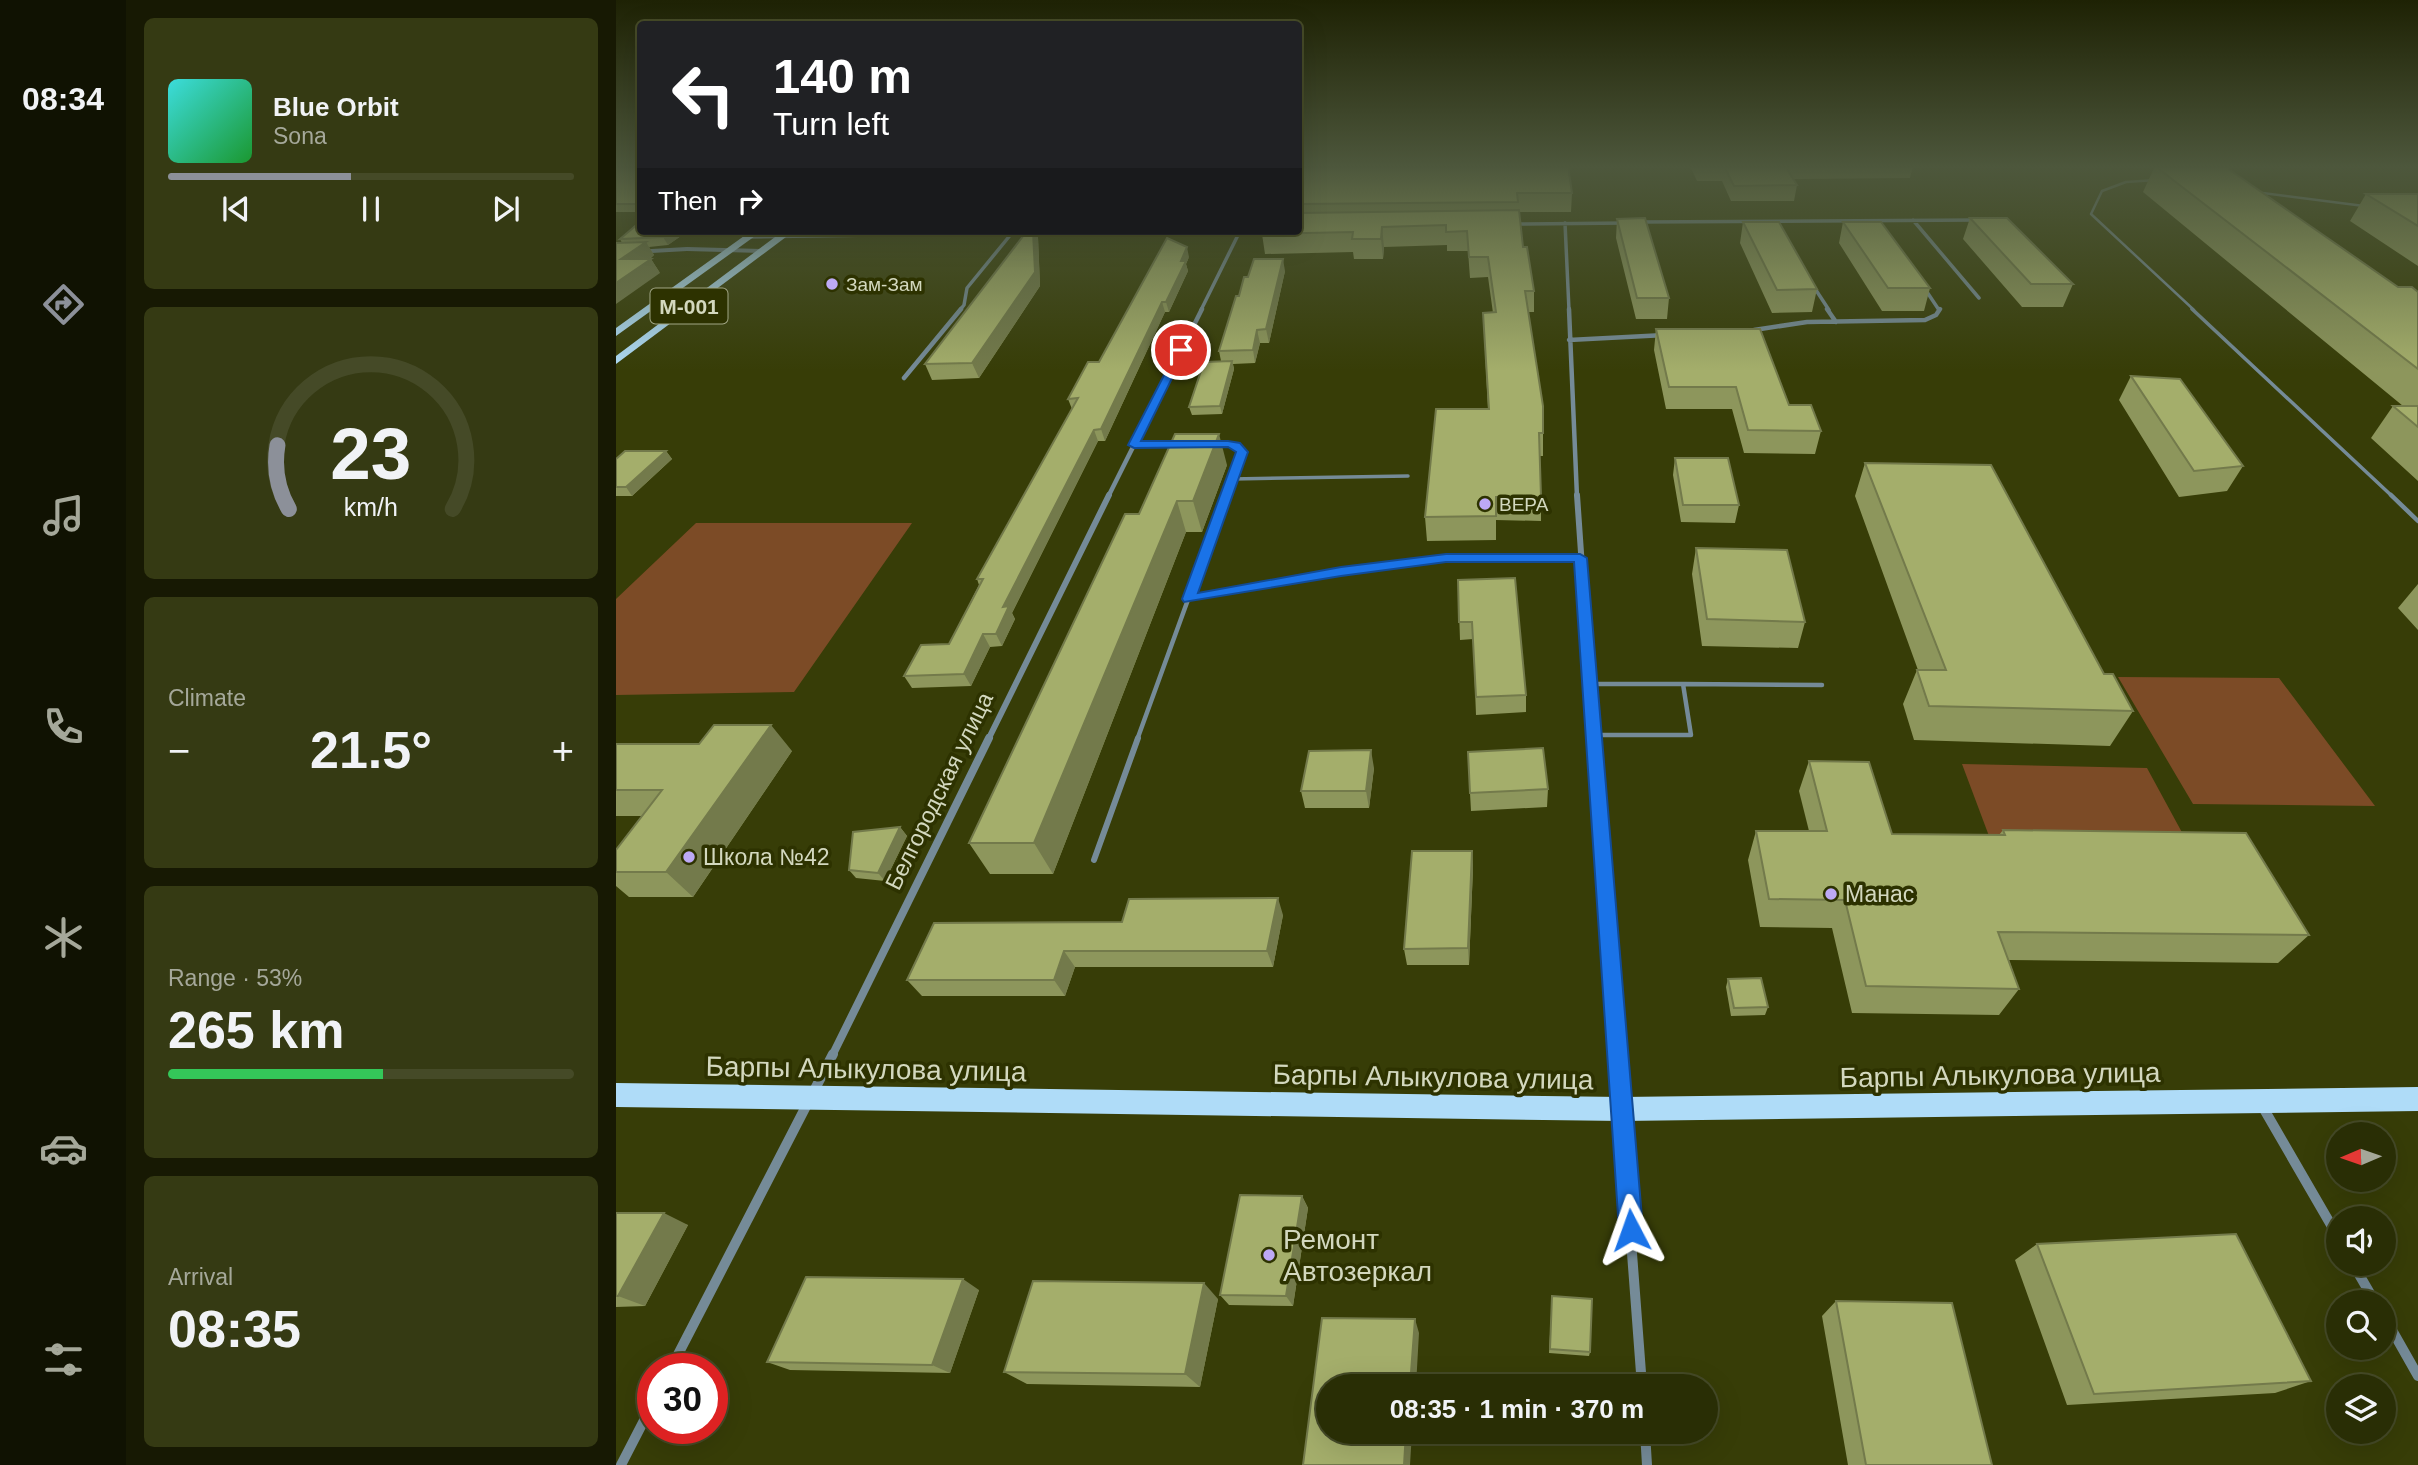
<!DOCTYPE html>
<meta charset="utf-8">
<style>
:root{--surface:#292e05;--page:#353a13;--text:#f1f3f6;--muted:#a5a89a;--line:#454a27;--accent:#8c9099}
body{margin:0;font-family:Helvetica,sans-serif;background:var(--page);color:var(--text);height:100vh;display:flex;flex-direction:column;font-size:26px;white-space:nowrap}
*{box-sizing:border-box;margin:0}
p{font-size:23px;color:var(--muted)}
.icon{flex:none;width:38px;height:38px;fill:none;stroke:currentColor;stroke-width:2;stroke-linecap:round;stroke-linejoin:round}
.map{position:relative;flex:1;overflow:hidden}
.sheet{display:flex;flex-direction:column;gap:18px;padding:18px;background:#171903;width:490px}
.sheet>*{flex:none}
.banner{position:absolute;left:21px;top:21px;width:665px;height:214px;border-radius:7px;box-shadow:0 7px 28px #0002,0 0 0 2px var(--line);background:#202124;color:#fff;overflow:hidden}
.needle{width:46px;rotate:268deg}
.buttons{position:absolute;left:1710px;top:1122px;display:grid;gap:14px}
.buttons a{display:grid;place-items:center;width:70px;height:70px;border-radius:50%;background:var(--surface);box-shadow:0 7px 28px #0002,0 0 0 2px var(--line);font-size:35px}
.speed{position:absolute;left:21px;top:1353px;display:flex;gap:14px;font-size:35px;font-weight:700;text-align:center}
.speed>*{display:grid;place-content:center;width:91px;height:91px;border-radius:50%;background:var(--surface);box-shadow:0 7px 28px #0002,0 0 0 2px var(--line);line-height:1}
.speed .limit{border:10px solid #d22;background:#fff;color:#111}
.pin{position:absolute;display:grid;place-items:center;width:60px;height:60px;color:#fff;margin:-30px;border:4px solid #fff;border-radius:50%;box-shadow:0 2px 7px #0007}
.me{position:absolute;width:77px;margin:-38px;rotate:356deg;stroke-linejoin:round;filter:drop-shadow(0 0 5px #0008)}
.turn{display:flex;align-items:center;gap:24px;height:147px;padding:0 21px;font-size:32px}
.turn .icon{width:91px;height:91px;stroke-width:2.5}
.turn b{display:block;font-size:49px;line-height:60px}
.then{display:flex;align-items:center;height:66px;padding:0 21px;background:#0003;gap:14px;font-size:26px}
.big{font-size:52px;font-weight:700;line-height:1.1}
.sheet .widget{flex:1;display:flex;flex-direction:column;justify-content:center;gap:10px;min-width:0;padding:0 24px;border-radius:10px;background:var(--page)}
.sheet .dial{align-items:center;gap:0}
.dial svg{height:182px;overflow:visible;fill:none;stroke:var(--line);stroke-width:7;stroke-linecap:round;text-anchor:middle}
.dial text{fill:var(--text);stroke:none}
.song{display:flex;align-items:center;gap:21px}
.cover{width:84px;height:84px;border-radius:10px;background:linear-gradient(135deg,hsl(180 70% 55%),hsl(130 70% 35%))}
.played{height:7px;border-radius:4px;background:linear-gradient(90deg,var(--accent) 45%,var(--line) 45%)}
.keys{display:flex;justify-content:space-around;direction:ltr}
.heat{display:flex;justify-content:space-between;align-items:center;font-size:38px;direction:ltr}
.charge{height:10px;border-radius:5px;background:linear-gradient(90deg,#34c759 53%,var(--line) 0)}
.trip{position:absolute;left:700px;top:1374px;width:402px;height:70px;border-radius:35px;background:var(--surface);box-shadow:0 7px 28px #0002,0 0 0 2px var(--line);font-weight:700;line-height:70px;text-align:center}
main{display:flex;flex:1;min-height:0}
.tab-bar{display:flex;flex-direction:column;width:126px;justify-content:space-around;align-items:center;background:#101202;color:var(--muted)}
.tab-bar .icon{width:49px;height:49px}
.tab-bar .active{color:var(--accent)}
.tab-bar b{font-size:32px;color:var(--text)}
.map>svg:first-child{display:block}
</style>
<main>
<nav class="tab-bar">
<b>08:34</b>
<svg class="icon active" aria-label="directions" viewBox="0 0 24 24"><path d="M12 3l9 9-9 9-9-9zM9 14v-3h6M13 9l2 2-2 2"/></svg>
<svg class="icon" aria-label="music" viewBox="0 0 24 24"><path d="M9 18V5l10-2v13"/><circle cx="6" cy="18" r="3"/><circle cx="16" cy="16" r="3"/></svg>
<svg class="icon" aria-label="phone" viewBox="0 0 24 24"><path d="M5 4h4l2 5-3 2q2 4 5 5l2-3 5 2v4C11 20 4 13 5 4z"/></svg>
<svg class="icon" aria-label="climate" viewBox="0 0 24 24"><path d="M12 3v18M4 7l16 10M4 17L20 7"/></svg>
<svg class="icon" aria-label="car" viewBox="0 0 24 24"><path d="M5 17H2v-5l4-1 3-4h7l3 4 3 1v5h-3M9 17h6M6 11h13"/><circle cx="7" cy="17" r="2"/><circle cx="17" cy="17" r="2"/></svg>
<svg class="icon" aria-label="filters" viewBox="0 0 24 24"><path d="M4 7h16M4 17h16"/><circle cx="9" cy="7" r="2"/><circle cx="15" cy="17" r="2"/></svg>
</nav>
<section class="sheet">
<div class="widget">
<div class="song"><i class="cover"></i><div><b>Blue Orbit</b><p>Sona</p></div></div>
<div class="played"></div>
<div class="keys"><svg class="icon" aria-label="previous" viewBox="0 0 24 24"><path d="M18 5L8 12l10 7zM5 5v14"/></svg><svg class="icon" aria-label="pause" viewBox="0 0 24 24"><path d="M8 5v14M16 5v14"/></svg><svg class="icon" aria-label="next" viewBox="0 0 24 24"><path d="M6 5l10 7-10 7zM19 5v14"/></svg></div>
</div>
<div class="widget dial"><svg viewBox="0 0 100 80">
<path d="M14 69A42 42 0 1 1 86 69"/>
<path d="M14 69A42 42 0 0 1 9 41" stroke="#8c9099"/>
<text x="50" y="56" font-size="32" font-weight="700">23</text>
<text x="50" y="72" font-size="11">km/h</text>
</svg></div>
<div class="widget"><p>Climate</p>
<div class="heat"><a>−</a><b class="big">21.5°</b><a>+</a></div>
</div>
<div class="widget"><p>Range · 53%</p><b class="big">265 km</b><div class="charge"></div></div>
<div class="widget"><p>Arrival</p><b class="big">08:35</b></div>
</section>
<div class="map">
<svg width="1802" height="1465" viewBox="0 0 1802 1465">
<rect width="100%" height="100%" fill="#373d07"/>
<path fill="#7c4b26" d="M80,523H296L178,692L0,695V599Z
M1502,677L1663,678L1759,806L1577,804Z
M1346,764L1531,768L1575,849L1376,844Z"/>
<g fill="none" stroke-linecap="round" stroke-linejoin="round">
<path stroke="#758b98" stroke-width="2.5" d="M1540,180L1510,182L1486,191L1475,214L1578,310
M1639,192L1748,206"/>
<path stroke="#758b98" stroke-width="3.5" d="M1576,309L1777,497
M602,444L620,446L626,452L616,479L792,476
M518,445L560,444
M609,497L616,479"/>
<path stroke="#758b98" stroke-width="4.5" d="M1775,495L1802,521
M573,599L725,571L830,558H964
M973,684H1067
M977,735H1075L1067,684L1206,685
M521,740L610,495"/>
<path stroke="#758b98" stroke-width="6" d="M478,860L522,738"/>
<path stroke="#758b98" stroke-width="3.5" d="M1297,220L1363,298
M1023,222L1361,220
M949,223L953,310
M897,224L1011,223
M133,237L522,231
M1196,284L1213,310
M1307,286L1323,310
M344,310L348,305L351,288L396,233
M585,310L624,231"/>
<path stroke="#758b98" stroke-width="4.5" d="M953,309L961,497
M1211,309L1220,322
M1138,330L1191,322L1309,320L1320,315L1324,309
M953,340L1049,335
M288,378L345,309
M492,497L586,309"/>
<path stroke="#758b98" stroke-width="6" d="M961,495L978,740
M372,740L493,495"/>
<path stroke="#758b98" stroke-width="8" d="M978,738L1001,1056
M216,1056L373,738"/>
<path stroke="#758b98" stroke-width="10" d="M1001,1054L1026,1386
M1645,1104L1722,1237
M1737,1264L1759,1302
M1768,1316L1802,1376
M55,1368L217,1054
M1029,1432L1031,1465
M5,1465L37,1403"/>
<path fill="#758b98" fill-rule="evenodd" d="M71,247L146,249L149,251L146,253L71,251L0,255V251Z"/>
<path fill="#afdcf8" fill-rule="evenodd" d="M135,231H146L0,336V328Z
M167,231H178L0,364V356Z
M0,1083L1006,1097L1802,1087V1111L1006,1121L0,1107Z"/>
</g>
<path fill="#8d965c" d="M0,166H24V212H0Z
M682,166L956,193L955,212H903L907,247L918,291V312H912L927,433V456H924L925,497V521L880,520V540L811,541L809,517L872,409L867,313H877L872,277L854,278L852,251H831V245L768,247L767,259H738L737,252L649,254L646,234L682,231Z
M1074,166H1297L1294,178L1177,179L1181,185L1178,201H1115L1106,181H1081Z
M1539,166L1782,287L1802,292V481L1755,438L1777,406H1787L1527,192Z
M1750,194H1802V266L1734,221Z
M1354,218L1457,284L1447,307H1406L1347,239Z
M1001,219L1053,298L1051,319H1020L1000,238Z
M1127,222L1201,289L1196,312L1156,313L1124,243Z
M1227,222L1314,288L1308,311H1266L1223,243Z
M24,231H72L52,245L33,247L38,255L34,259H35L44,273L6,243L4,239Z
M411,231H420L422,237L424,286L363,378L316,380L309,364Z
M573,257L570,264L572,271L553,312H549L489,441H482L396,613L399,619L386,646L374,647L355,686L296,688L288,676L333,644L363,585L361,579L456,409L452,399L483,362Z
M669,271L653,343H644L639,363L617,364L618,369L606,414L576,415L573,407L605,361L603,351L623,296Z
M1040,329L1173,405L1205,431L1199,454L1128,453L1116,409H1050L1038,350Z
M1515,376L1627,466L1611,491L1563,497L1503,400Z
M50,451L56,459L16,496H0V459Z
M1059,458L1123,505L1119,523L1065,522L1057,475Z
M1249,463L1488,674L1517,711L1494,746L1298,740L1287,704L1301,670H1302L1239,496Z
M611,465L586,532H570L437,874H374L353,843L523,514Z
M1080,548L1189,622L1182,648L1086,646L1076,574Z
M842,580L910,695V712L860,715L857,639L844,640Z
M1802,584V630L1782,608Z
M0,744L176,751L77,897H13L0,886V850L26,816H0Z
M1193,761L1276,834L1383,835L1387,830L1693,935L1662,963L1393,960L1403,989L1383,1015L1236,1013L1216,928L1144,927L1132,860L1140,831H1193L1183,791Z
M758,768L753,808H689L685,791Z
M932,789L931,807L855,811L854,793Z
M284,827L291,836L269,881L240,878L233,870Z
M856,851L857,868L853,965H791L788,949Z
M667,915L657,967H459L449,996H306L291,980L506,922Z
M1112,979L1152,1007L1149,1015L1115,1016L1110,987Z
M686,1196L692,1208L677,1306L613,1305L604,1295Z
M0,1213L72,1225L29,1306L0,1307Z
M1421,1244L1695,1381L1659,1393L1451,1405L1399,1260Z
M363,1290L334,1373L174,1370L151,1362Z
M936,1296L974,1352L973,1356L933,1353Z
M602,1299L584,1387L411,1384L388,1372Z
M1220,1301L1376,1465H1232L1206,1316Z"/>
<path fill="#737a4b" d="M766,227L768,247L767,259L765,239Z
M55,231H72L52,245L47,237Z
M417,231H420L422,237L424,286L363,378L356,363Z
M30,242L38,255L14,273L5,259Z
M571,247L573,257L570,264L572,271L553,312L550,302L565,261Z
M35,259L44,273L0,304V283Z
M667,259L669,271L653,343L650,329Z
M546,302L549,312L489,441L485,429Z
M641,330L644,343L639,363L637,350Z
M616,361L618,369L606,414L604,406Z
M478,430L482,441L396,613L399,619L386,646L380,634L387,607Z
M603,434L611,465L586,532L577,501Z
M50,451L56,459L16,496L10,487Z
M561,501L570,532L437,874L418,843Z
M367,634L374,647L355,686L348,674Z
M155,725L176,751L77,897L50,872Z
M755,750L758,768L753,808L750,791Z
M284,827L291,836L269,881L262,873Z
M856,851L857,868L853,965L852,948Z
M662,898L667,915L657,967L651,951Z
M448,951L459,967L449,996L438,980Z
M686,1196L692,1208L677,1306L670,1296Z
M48,1213L72,1225L29,1306L2,1296Z
M347,1279L363,1290L334,1373L316,1365Z
M588,1283L602,1299L584,1387L569,1374Z
M799,1319L803,1333L800,1386H794Z
M790,1432H796L794,1465H788Z"/>
<path fill="#a4ae6b" stroke="#737a4b" stroke-width="2" d="M0,166H24V204H0Z
M682,166H952L956,193H901L902,202L682,204Z
M1082,166H1169L1181,185L1118,186L1108,166Z
M1539,166H1608L1782,287H1796L1802,292V369Z
M1750,194H1802V226Z
M903,210L907,247H911L918,291H909L927,406V433H923L925,497H880V516L809,517L820,409H873L867,313L880,312L872,257H853L851,231L830,232V225L766,227L765,239H736L737,232L646,234L647,231H682V213Z
M1029,218L1053,298H1021L1001,219Z
M1354,218H1391L1457,284H1415Z
M24,222V231H55L47,237L4,239Z
M1127,222H1163L1201,289L1161,290Z
M1227,222H1265L1314,288H1272Z
M411,231H417L419,272L356,363L309,364Z
M551,238L571,247L565,261H570L550,302H546L485,429L478,430L387,607L393,606L380,634H367L348,674L288,676L305,645L333,644L367,579H361L462,398L452,399L472,362H483Z
M30,242L5,259H35L0,283V243Z
M638,259H667L650,329L641,330L637,350L603,351L620,296H623L628,277H632Z
M1040,329H1144L1173,405H1195L1205,431L1132,430L1120,387H1053Z
M616,361L604,406L573,407L588,362Z
M1515,376L1564,379L1627,466L1578,471Z
M1777,406H1802V427Z
M559,434H603L577,501H561L418,843H353L509,514H523Z
M9,451H50L10,487H0V459Z
M1059,458H1112L1123,505H1067Z
M1249,463L1375,465L1488,674H1497L1517,711L1313,706L1301,670H1330Z
M1080,548L1171,550L1189,622L1091,619Z
M899,578L910,695L860,697L856,622H843L842,580Z
M98,725H155L50,872H0V850L46,790H0V744H83Z
M927,748L932,789L854,793L852,752Z
M755,750L750,791H685L693,751Z
M1193,761L1253,762L1276,834L1389,835L1387,830L1630,833L1693,935L1382,932L1403,989L1250,986L1229,900L1153,899L1140,831H1211Z
M284,827L262,873L233,870L237,832Z
M796,851H856L852,948L788,949Z
M662,898L651,951H448L438,980H291L318,923L506,922L513,899Z
M1145,978L1152,1007L1118,1008L1112,979Z
M624,1195L686,1196L670,1296L604,1295Z
M0,1213H48L2,1296H0Z
M1620,1234L1695,1381L1478,1394L1421,1244Z
M190,1277L347,1279L316,1365L151,1362Z
M417,1281L588,1283L569,1374L388,1372Z
M936,1296L976,1299L974,1352L934,1349Z
M1220,1301L1336,1303L1376,1465H1250Z
M706,1318L799,1319L794,1386H712V1432H790L788,1465H687Z"/>
<linearGradient id="sky" x2="0" y2="1"><stop stop-color="#1e2204"/><stop offset="0.45" stop-color="#4d573c"/><stop offset="1" stop-color="#4d573c" stop-opacity="0"/></linearGradient>
<rect width="1802" height="371" fill="url(#sky)"/>
<path fill="#1a73e8" stroke="#114b97" stroke-width="2" d="M562,348L570,350L525,441H612L624,443L632,452L582,593L725,567L830,554H964L971,558L1027,1230L1023,1238L1015,1241L1007,1238L1003,1230L958,562H830L725,576L568,602L566,599L620,452L612,447L518,448L512,445Z"/>
<g fill="#bda9f5" stroke="#2d3200" stroke-width="2.5">
<circle cx="216" cy="284" r="7"/>
<circle cx="869" cy="504" r="7"/>
<circle cx="73" cy="857" r="7"/>
<circle cx="1215" cy="894" r="7"/>
<circle cx="653" cy="1255" r="7"/>
</g>
<g text-anchor="middle" dominant-baseline="central" stroke-width="7" stroke-linejoin="round" paint-order="stroke">
<g font-size="19" fill="#d3d8be" stroke="#2d3200" text-anchor="start">
<text x="230" y="284">Зам-Зам</text>
<text x="883" y="504">ВЕРА</text>
</g>
<rect fill="#2d3200" stroke="#a1a685" stroke-width="2" x="34.5" y="288.5" width="77" height="35" rx="5"/>
<g font-size="21" font-weight="bold" fill="#d3d8be">
<text x="73" y="306">M-001</text>
</g>
<g font-size="23" fill="#d3d8be" stroke="#2d3200">
<text transform="translate(323 791) rotate(-64)">Белгородская улица</text>
</g>
<g font-size="23" fill="#d3d8be" stroke="#2d3200" text-anchor="start">
<text x="87" y="857">Школа №42</text>
<text x="1229" y="894">Манас</text>
</g>
<g font-size="28" fill="#d3d8be" stroke="#2d3200">
<text transform="translate(250 1069) rotate(1)">Барпы Алыкулова улица</text>
<text transform="translate(1384 1075) rotate(-1)">Барпы Алыкулова улица</text>
<text transform="translate(817 1077) rotate(1)">Барпы Алыкулова улица</text>
</g>
<g font-size="28" fill="#d3d8be" stroke="#2d3200" text-anchor="start">
<text x="667" y="1239">Ремонт<tspan x="667" dy="32">Автозеркал</tspan></text>
</g>
</g>
</svg>
<div class="buttons">
<a><svg class="needle" viewBox="-14 -14 28 28"><path d="M0-13l5 13h-10z" fill="#e53935"/><path d="M0 13l5-13h-10z" fill="#a5a89a"/></svg></a>
<a><svg class="icon" aria-label="sound" viewBox="0 0 24 24"><path d="M4 9h4l5-4v14l-5-4H4zM17 9q2 3 0 6"/></svg></a>
<a><svg class="icon" aria-label="search" viewBox="0 0 24 24"><circle cx="10" cy="10" r="6"/><path d="M15 15l6 6"/></svg></a>
<a><svg class="icon" aria-label="layers" viewBox="0 0 24 24"><path d="M12 4l9 5-9 5-9-5zM3 14l9 5 9-5"/></svg></a>
</div>
<div class="speed"><div class="limit">30</div></div>
<div class="pin" style="left:565px;top:350px;background:#d93025"><svg class="icon" aria-label="arrive" viewBox="0 0 24 24"><path d="M6 21V4h12l-3 4 3 4H6"/></svg></div>
<svg class="me" style="left:1015px;top:1230px" viewBox="-20 -20 40 40"><path d="M0-17L14 15 0 8-14 15z" fill="#1a73e8" stroke="#fff" stroke-width="4"/></svg>
<div class="trip">08:35 · 1 min · 370 m</div>
<div class="banner">
<div class="turn"><svg class="icon" aria-label="left" viewBox="0 0 24 24"><path d="M17 20v-9H6M10 6l-5 5 5 5"/></svg><div><b>140 m</b>Turn left</div></div>
<div class="then">Then<svg class="icon" aria-label="right" viewBox="0 0 24 24"><path d="M7 20v-9h11M14 6l5 5-5 5"/></svg></div>
</div>
</div>
</main>
